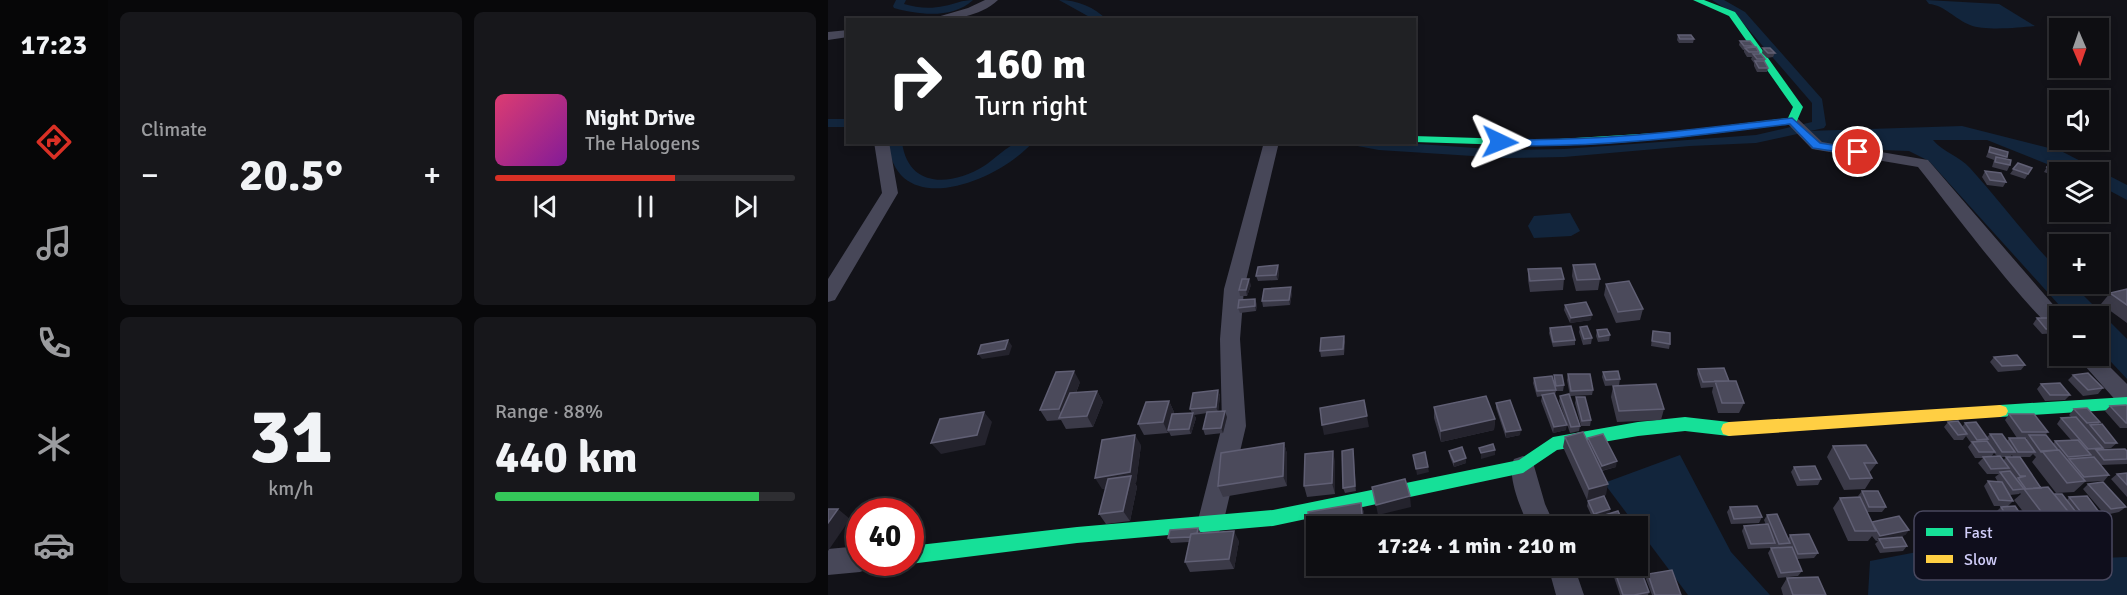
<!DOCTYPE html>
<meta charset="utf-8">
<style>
:root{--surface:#0e0e12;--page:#17171b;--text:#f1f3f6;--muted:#9b9c9f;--line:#2e2e32;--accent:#d93025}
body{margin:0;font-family:Signika,sans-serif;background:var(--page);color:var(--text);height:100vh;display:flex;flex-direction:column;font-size:22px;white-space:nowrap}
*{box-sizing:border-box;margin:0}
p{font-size:20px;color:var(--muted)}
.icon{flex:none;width:33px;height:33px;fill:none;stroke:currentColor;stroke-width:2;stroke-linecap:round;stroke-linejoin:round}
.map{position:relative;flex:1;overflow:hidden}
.side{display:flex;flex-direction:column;gap:12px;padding:12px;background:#08080a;width:720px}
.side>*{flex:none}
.hud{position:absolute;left:18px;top:18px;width:570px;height:126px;border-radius:0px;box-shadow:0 3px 9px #0003,0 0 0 2px var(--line);background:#202124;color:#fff;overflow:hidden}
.needle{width:39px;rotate:178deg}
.buttons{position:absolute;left:1221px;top:18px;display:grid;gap:12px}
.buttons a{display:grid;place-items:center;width:60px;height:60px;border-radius:0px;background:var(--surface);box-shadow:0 3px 9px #0003,0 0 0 2px var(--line);font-size:30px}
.speed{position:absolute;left:18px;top:498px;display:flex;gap:12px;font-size:30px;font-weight:700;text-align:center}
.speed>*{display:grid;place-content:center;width:78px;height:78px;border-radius:50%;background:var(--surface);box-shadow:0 3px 9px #0003,0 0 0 2px var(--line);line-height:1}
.speed .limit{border:9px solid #d22;background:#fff;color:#111}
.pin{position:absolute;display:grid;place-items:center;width:51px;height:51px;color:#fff;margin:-26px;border:3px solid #fff;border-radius:50%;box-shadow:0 2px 6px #0007}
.me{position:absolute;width:66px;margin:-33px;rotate:92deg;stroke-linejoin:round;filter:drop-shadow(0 0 4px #0008)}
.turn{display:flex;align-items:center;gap:21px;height:126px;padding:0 30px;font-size:27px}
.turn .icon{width:78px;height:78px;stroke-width:2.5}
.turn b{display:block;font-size:42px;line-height:51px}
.big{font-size:45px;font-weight:700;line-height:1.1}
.side .tile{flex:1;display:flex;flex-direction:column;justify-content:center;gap:9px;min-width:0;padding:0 21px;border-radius:9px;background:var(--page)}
.side .dial{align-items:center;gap:0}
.dial b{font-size:78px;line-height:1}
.song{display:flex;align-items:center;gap:18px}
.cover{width:72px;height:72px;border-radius:9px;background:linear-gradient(135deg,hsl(340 70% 55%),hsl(290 70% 35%))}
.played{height:6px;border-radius:3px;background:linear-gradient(90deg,var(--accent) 60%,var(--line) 60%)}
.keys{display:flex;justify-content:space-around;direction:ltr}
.heat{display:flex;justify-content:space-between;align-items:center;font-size:33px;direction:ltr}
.charge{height:9px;border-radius:4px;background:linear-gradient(90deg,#34c759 88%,var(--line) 0)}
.side .tiles{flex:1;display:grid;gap:12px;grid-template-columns:repeat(2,1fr)}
.trip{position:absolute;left:478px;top:516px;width:342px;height:60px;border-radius:0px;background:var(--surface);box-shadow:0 3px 9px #0003,0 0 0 2px var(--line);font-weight:700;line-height:60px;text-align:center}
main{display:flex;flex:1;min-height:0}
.dock{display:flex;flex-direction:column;width:108px;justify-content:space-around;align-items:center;background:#060607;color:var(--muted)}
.dock .icon{width:42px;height:42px}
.dock .active{color:var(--accent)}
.dock b{font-size:27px;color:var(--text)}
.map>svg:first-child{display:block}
</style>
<main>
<nav class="dock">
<b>17:23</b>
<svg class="icon active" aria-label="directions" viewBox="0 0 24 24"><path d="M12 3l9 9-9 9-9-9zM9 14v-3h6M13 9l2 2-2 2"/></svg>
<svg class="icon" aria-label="music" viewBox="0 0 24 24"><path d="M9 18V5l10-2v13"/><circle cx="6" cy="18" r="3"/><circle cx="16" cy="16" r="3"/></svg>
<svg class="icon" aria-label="phone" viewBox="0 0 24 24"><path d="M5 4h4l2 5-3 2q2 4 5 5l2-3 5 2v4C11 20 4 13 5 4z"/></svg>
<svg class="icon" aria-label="climate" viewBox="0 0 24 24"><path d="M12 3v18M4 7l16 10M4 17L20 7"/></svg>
<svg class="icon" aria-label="car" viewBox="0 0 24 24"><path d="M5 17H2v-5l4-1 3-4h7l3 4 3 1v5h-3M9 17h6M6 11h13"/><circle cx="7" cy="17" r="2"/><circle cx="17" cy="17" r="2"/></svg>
</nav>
<section class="side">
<div class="tiles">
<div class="tile"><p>Climate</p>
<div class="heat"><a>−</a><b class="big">20.5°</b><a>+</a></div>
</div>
<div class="tile">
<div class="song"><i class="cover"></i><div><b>Night Drive</b><p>The Halogens</p></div></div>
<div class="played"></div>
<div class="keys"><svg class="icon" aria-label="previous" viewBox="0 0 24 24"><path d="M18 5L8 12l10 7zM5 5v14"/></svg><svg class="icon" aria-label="pause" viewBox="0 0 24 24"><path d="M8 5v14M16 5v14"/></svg><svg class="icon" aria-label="next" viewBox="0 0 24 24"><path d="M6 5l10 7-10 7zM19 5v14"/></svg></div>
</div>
<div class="tile dial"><b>31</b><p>km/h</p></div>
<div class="tile"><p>Range · 88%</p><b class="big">440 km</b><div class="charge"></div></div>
</div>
</section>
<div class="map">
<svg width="1299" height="595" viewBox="0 0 1299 595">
<rect width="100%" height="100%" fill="#121218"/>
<path fill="#12253c" d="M1098,0L1171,4L1207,26C1191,28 1156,31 1142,25C1127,19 1116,5 1101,4Z
M1134,126L1233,151L1299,185V200L1271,185L1270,172H1239L1159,140H1105C1115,152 1131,156 1142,168C1173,202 1199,238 1231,271L1232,284H1244L1299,339V379L1271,349L1270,316H1241L1101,161L1081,151L1027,149L995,144L980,131Z
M742,213L752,231L743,236L706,238L700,226L706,216Z
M852,455L903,552L942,595H860L776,483Z
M1152,540L1274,558L1299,557V595H1040L1042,561Z"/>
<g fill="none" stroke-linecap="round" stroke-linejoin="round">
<path fill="#12253c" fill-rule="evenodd" d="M68,0H78L76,4C89,8 103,9 116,6C127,4 134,0 145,0C125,19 91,15 66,8L65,6Z
M231,0C249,0 267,7 279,20H267Z
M884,0H896L917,12L994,99L998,125L996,128L928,143L862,146L736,157L676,158L551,150L524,145L522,142H562L676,150L736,149L928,135L984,122V103L909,16Z
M0,119H20V127H0Z
M60,142H74C80,189 124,186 156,166C166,160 180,145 191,142C195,142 200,142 205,142C171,181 68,223 60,142Z"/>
<path fill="#474758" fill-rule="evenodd" d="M157,0H170C152,17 123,20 99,20L140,8Z
M20,30V37L0,40V32Z
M964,117L969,118L994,142L1100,160L1235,316H1232V333C1211,327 1111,193 1090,167L984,149L957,121Z
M46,142H61L70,193L7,300L0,302V279L54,193Z
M436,142H451L416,289L412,339L418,426L395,524L391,532L382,536L373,532L369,524L394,426L392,339L396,289Z
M1270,355L1299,384V407L1291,404L1248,356Z
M695,456L704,459L717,504L727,526H701C693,510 678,475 686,459Z
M32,546V562H44L42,568L32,572L0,575V549Z
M720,566H746L756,595H728Z"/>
<path fill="#16e098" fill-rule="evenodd" d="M865,0H876L907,12L975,107L968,123L844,138L715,146L586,142V136L715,140L844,132L960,118L965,107L901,16Z
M1299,397V409L1172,417L1166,415L1164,411L1166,407L1172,405Z
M857,417L901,422L907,424L909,429L907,434L901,436L857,431L810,436L729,450L695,473L445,526L249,543L82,564L79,562H82V546L249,527L445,510L691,460L725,437L810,422Z"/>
<path fill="#ffcf43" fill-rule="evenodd" d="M1172,405L1178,407L1180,411L1178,415L1172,417L901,436L895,434L893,429L895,424L901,422Z"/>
</g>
<path fill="#3b3a48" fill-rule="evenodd" d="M850,35L866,39L865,43H851L849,40Z
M912,41L926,46V47L931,52V54L937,59L936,62L940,68L939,72H929L926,66V63L923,59L924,57H919L916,52V50H915L911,45Z
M935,48L947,53L945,57L939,58L934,53Z
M1162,147L1179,157L1178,159L1182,165L1179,171L1164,167L1166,160L1158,157Z
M1190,163L1204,168L1197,179L1182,174Z
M1219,167H1236L1229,177L1216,172Z
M1157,171L1178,182L1175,187L1159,185L1154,177Z
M450,265L451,271L450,280L430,281L428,276Z
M745,265L772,279L770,290L748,291L744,276Z
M700,269L736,279L735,290L702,292L700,280Z
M778,284L815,309L812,320L788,323L776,295Z
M423,285L419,296H412L411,290Z
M1299,289V323L1273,304L1282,293Z
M464,293L462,305L435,307L434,301Z
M429,304L428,311L412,313L410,308Z
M737,305L763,320L742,323L736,310Z
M1209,318L1232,324V333L1214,334L1205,324Z
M752,327L764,338L763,344L755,345L751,332Z
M722,328L747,340V345L725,347L721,333Z
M769,330L782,335L781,341L770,342L768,336Z
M825,331L842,344L841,349L823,346Z
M516,336L517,342L516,355L493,357L492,351Z
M1166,357L1197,365L1193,370L1170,372L1162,362Z
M870,369L901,381L916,403L911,413H890L884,392L885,387L873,388L869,374Z
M775,372L792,379L791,385L777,386L774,377Z
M740,374L765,390L764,395L742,396L739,380Z
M726,375L736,385L735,391H728L727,395L738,430L725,433L713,401L714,396L709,397L705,383L706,378L726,381Z
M1245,375L1275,388L1270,394L1255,396L1240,380Z
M252,382L248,393L269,391L275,402L265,427L238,429L233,420L219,421L212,410Z
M1213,384L1242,395L1237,400L1217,401L1209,389Z
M785,386L836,409L833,420L789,422L783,397Z
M390,390L392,396L390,412L399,417L395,433L377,435L375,429L379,413L366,415L368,418L363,434L343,436L341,432L340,433L316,435L310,424L341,401L346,412V414L364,413L362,409Z
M732,396L752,426L751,431L742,433L731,401Z
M748,397L763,420L762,426H753L747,403Z
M668,403L692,435L678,438L668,408Z
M1282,406H1299V428H1292L1277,411Z
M606,407L667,419L666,430L613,442L606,418Z
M1246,409L1272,422L1270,425L1289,443L1283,448L1274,449L1272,450L1299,451V464L1272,465L1281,475L1276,481L1257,482L1246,492L1228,493L1204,462L1208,457L1205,454L1202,457H1192L1213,488L1239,500L1241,497L1277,520L1271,525L1254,526L1251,523L1248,525L1236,526L1234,524L1232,526L1208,528L1186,500L1193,494L1192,493L1191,494L1182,495L1185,501L1180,506H1166L1156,486L1160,481L1170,482L1167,477L1171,474H1159L1150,463L1155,458H1147L1140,447L1143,443L1138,436L1135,440H1126L1116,427L1120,422L1134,427L1137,423L1159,437L1162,434L1179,441L1181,438L1198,439L1199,438H1189L1177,420L1181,414L1220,432L1217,435L1225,444L1227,441L1243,440L1229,424L1233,418H1244L1241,415ZM1166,453L1169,456L1163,457ZM1184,455L1185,457H1178L1175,461L1173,457H1182Z
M737,437L759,441L760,438L788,467L774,471L778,495L759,500L735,447Z
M456,443L459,454V486L395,497L390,486Z
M313,445L308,483H307L309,487L302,521L278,524L271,514L278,488L274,489Z
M1005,446L1049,463L1041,473L1044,478L1037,489L1016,490L999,457Z
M525,449L528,491L517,493L515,488Z
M621,451L638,463L626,467L622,457Z
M507,461V494L479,497L476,486Z
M966,467L993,479L990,485L969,486L963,472Z
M1299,473V497L1283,479L1289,474Z
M1260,484L1298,507L1291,512L1277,515L1255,489Z
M1034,491L1058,507L1054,512H1039L1044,522L1081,530L1077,535L1062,538L1079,546L1075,551L1052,553L1047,544L1050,541H1048L1044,536L1040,541H1020L1005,508L1012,498L1031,497L1030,496Z
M760,501L782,509L781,513L797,526H779L776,520L777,515L765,519L759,506Z
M533,503L536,513L537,526H489V564H484L481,555L480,512Z
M902,507L934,517L931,523L903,524L899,512Z
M1173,507L1198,522L1193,527L1178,528L1168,512Z
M939,515L960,539L962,535L990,553L986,558L969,559L974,571L970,576L950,578L940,553L943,548L920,549L914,531L916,526L938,525L936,520Z
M370,528L373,533L411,541L406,569L362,572L357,562L361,542L343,543L340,538Z
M787,572L821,592L820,595H792L786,577Z
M820,574L853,595H824L818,579Z
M959,578L998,595H955L953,588Z"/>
<path fill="#24232d" d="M450,265L451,271L450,280L448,275Z
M421,279L423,285L419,296L418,290Z
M463,287L464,293L462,305L461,300Z
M427,299L429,304L428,311L427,306Z
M764,315L763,320L742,323L743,318Z
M180,340L184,346L181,355L154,359L150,354Z
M246,371L252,382L238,418H236L231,409Z
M390,390L392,396L390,412L388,407Z
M269,391L275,402L265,427L259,416Z
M536,400L541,427L496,435L494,425Z
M341,401L346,412L341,430H340V433L335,422Z
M397,411L399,417L395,433L393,428Z
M156,412L164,422L157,445L113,454L103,443Z
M365,413L368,418L363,434L361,429Z
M667,419L666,430L613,442V431Z
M739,425L738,430L725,433L726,427Z
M693,430L692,435L678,438V432Z
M307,435L313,445L308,483H307L309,487L302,521L295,511L302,484L274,489L267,478Z
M456,443L459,454V486L455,476Z
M525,449L526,455L528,491L527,486Z
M667,450V455L653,459V453Z
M505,451L507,461V494L504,483Z
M638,458V463L626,467V462Z
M789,461L788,467L772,471L774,466Z
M600,467L601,472L589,475L588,469Z
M780,484L778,495L759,500L761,489Z
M582,496L583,507L550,515L548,505Z
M533,503L536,513L537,526H535Z
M10,509L22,519L0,551V523Z
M782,509L781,514L765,519L766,514Z
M1081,530L1077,535L1052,540L1051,539L1048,541L1052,536Z
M406,531L411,541L406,569L401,559Z"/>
<path fill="#4b4a5b" stroke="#605f74" stroke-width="1.5" d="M850,35H863L866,39H852Z
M912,41H922L926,46H916Z
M928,47L931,52H921L917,48Z
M935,48H942L947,53H940Z
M925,54H933L937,59H929Z
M927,61H936L940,68H931Z
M1162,147L1180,152L1179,157L1161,152Z
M1168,157L1183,160L1182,165L1167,162Z
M1190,163L1204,168L1200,174L1185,169Z
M1223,163L1236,167L1232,172L1219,167Z
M1157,171L1173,173L1178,182L1162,180Z
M767,264L772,279L749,280L745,265Z
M450,265L448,275L428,276L430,267Z
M733,268L736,279L702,281L700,269Z
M414,279H421L418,290H411Z
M801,281L815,309L790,312L778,284Z
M463,287L461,300L434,301L436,289Z
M1299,289V305L1282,293Z
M427,299V306L410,308L411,300Z
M758,302L764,315L743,318L737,305Z
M1209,318H1226L1232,324V329H1218Z
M743,326L747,340L725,342L722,328Z
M759,326L764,338L756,339L752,327Z
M779,329L782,335L771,337L769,330Z
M825,331L842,333V344L824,341Z
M516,336L515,349L492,351L493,338Z
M180,340L177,349L150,354L153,345Z
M1189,355L1197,365L1174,366L1166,357Z
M896,368L901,381L875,382L870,369Z
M246,371L231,409L212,410L228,372Z
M790,371L792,379L778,380L775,372Z
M1260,373L1275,388L1260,390L1245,375Z
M740,374H762L765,390L743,391Z
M726,375H734L736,385L728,386Z
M724,376L728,390L709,391L706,378Z
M887,381H908L916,403H894Z
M1232,383L1242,395H1222L1213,384Z
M828,384L836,409L791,411L785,386Z
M390,390L388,407L362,409L365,393Z
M269,391L259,416L231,418L242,393Z
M726,393L739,425L726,427L714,395Z
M741,394L752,426L743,427L732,396Z
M658,396L667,419L613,431L606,407Z
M748,397H757L763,420L754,421Z
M536,400L539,416L494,425L492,408Z
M682,400L693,430L678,432L668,403Z
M341,401L335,422L310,424L318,402Z
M1298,405L1299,406V423H1298L1282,406Z
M1259,408L1272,422L1259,423L1246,409Z
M397,411L393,428L375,429L379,412Z
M156,412L149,435L103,443L112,419Z
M365,413L361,429L340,430L344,414Z
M1181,414H1206L1220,432H1194Z
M1248,417L1275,448L1260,449L1233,418Z
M1130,421L1139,434L1130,435L1120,422Z
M1148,422L1160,439L1149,440L1137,423Z
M1274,424L1289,443H1277L1262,425Z
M755,432L780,484L761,489L737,437Z
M775,434L789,461L774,466L760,438Z
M1162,434H1174L1187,452H1174Z
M307,435L302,472L267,478L274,440Z
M1201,435H1218L1230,450L1213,452Z
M1181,438H1197L1207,452H1190Z
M1250,440L1263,455L1240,457L1227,441Z
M1159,441L1167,452H1151L1144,442Z
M456,443L455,476L390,486L393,453Z
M665,444L667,450L653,453L651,448Z
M1038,445L1049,463H1036L1044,478L1022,479L1005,446Z
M634,447L638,458L626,462L621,451Z
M525,449L527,486L515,488L514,451Z
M1297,449L1299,451V459L1276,460L1268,450Z
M1231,450L1257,481L1239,483L1214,451Z
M505,451L504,483L476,486L477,454Z
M597,452L600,467L588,469L585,455Z
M1172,456L1181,468L1163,469L1155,457Z
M1178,457H1192L1213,488L1198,489L1190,478L1198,476H1192Z
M1266,457L1281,475L1256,477L1241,459Z
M987,466L993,479L972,480L966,467Z
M1182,471L1196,489L1185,490L1172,472Z
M1299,473V485L1289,474Z
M303,476L295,511L271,514L280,479Z
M577,479L582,496L548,505L544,487Z
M1160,481L1174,482L1185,501L1171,500Z
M1275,482L1298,507L1283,509L1260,484Z
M1220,487L1243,515L1218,518L1196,489Z
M1034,491H1050L1058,507H1041Z
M1226,494H1234L1254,520L1241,521L1239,519L1243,515Z
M776,496L782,509L766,514L760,501Z
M1259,496L1277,520L1260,521L1241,497Z
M1032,497L1048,531H1027L1012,498Z
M533,503L535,526H489V553L481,555L480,512Z
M929,506L934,517L906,519L902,507Z
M1187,506L1198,522L1183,523L1173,507Z
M0,509H10L0,523Z
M790,511L797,526H783L777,515Z
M949,514L962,543L951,544L939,515Z
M1071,516L1081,530L1052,536L1044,522Z
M940,524L947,543L923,544L916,526Z
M370,528L369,533L363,534L362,537L340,538L342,530Z
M406,531L401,559L357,562L363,534Z
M981,534L990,553L970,554L962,535Z
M1074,537L1079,546L1056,548L1051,539Z
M964,547L974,571L953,573L943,548Z
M812,568L821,592L806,595H795L787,572Z
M844,570L853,595H827L820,574Z
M990,577L998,595H965L959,578Z"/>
<path fill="#1a73e8" stroke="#114b97" stroke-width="1.5" d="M964,118L992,143L1030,149L1036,152L1030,155L985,148L962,124C866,136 769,149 672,145L667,142L672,139C770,143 867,129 964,118Z"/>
<rect x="1086" y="511" width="198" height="69" rx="9" fill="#0f0e1c" stroke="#49485f" stroke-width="1.5"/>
<rect x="1098" y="528" width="27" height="8" fill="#16e098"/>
<rect x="1098" y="555" width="27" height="8" fill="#ffcf43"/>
<g font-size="16" fill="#d1cefa">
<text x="1136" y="538">Fast</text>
<text x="1136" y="565">Slow</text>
</g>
</svg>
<div class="buttons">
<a><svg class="needle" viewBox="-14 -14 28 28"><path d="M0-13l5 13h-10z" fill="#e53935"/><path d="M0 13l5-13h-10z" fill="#9b9c9f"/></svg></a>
<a><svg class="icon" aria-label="sound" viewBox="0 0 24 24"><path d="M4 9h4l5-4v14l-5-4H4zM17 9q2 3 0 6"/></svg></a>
<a><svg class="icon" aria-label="layers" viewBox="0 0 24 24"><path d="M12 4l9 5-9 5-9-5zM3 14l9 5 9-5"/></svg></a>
<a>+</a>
<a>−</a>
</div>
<div class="speed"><div class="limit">40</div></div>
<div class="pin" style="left:1030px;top:152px;background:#d93025"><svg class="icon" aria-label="arrive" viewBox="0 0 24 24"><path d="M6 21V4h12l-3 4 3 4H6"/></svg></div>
<svg class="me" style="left:672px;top:142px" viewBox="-20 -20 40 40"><path d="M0-17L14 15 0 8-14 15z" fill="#1a73e8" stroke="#fff" stroke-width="4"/></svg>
<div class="trip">17:24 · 1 min · 210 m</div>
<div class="hud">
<div class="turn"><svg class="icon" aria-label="right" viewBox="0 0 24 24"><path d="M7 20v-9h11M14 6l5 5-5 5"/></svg><div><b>160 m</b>Turn right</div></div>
</div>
</div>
</main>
